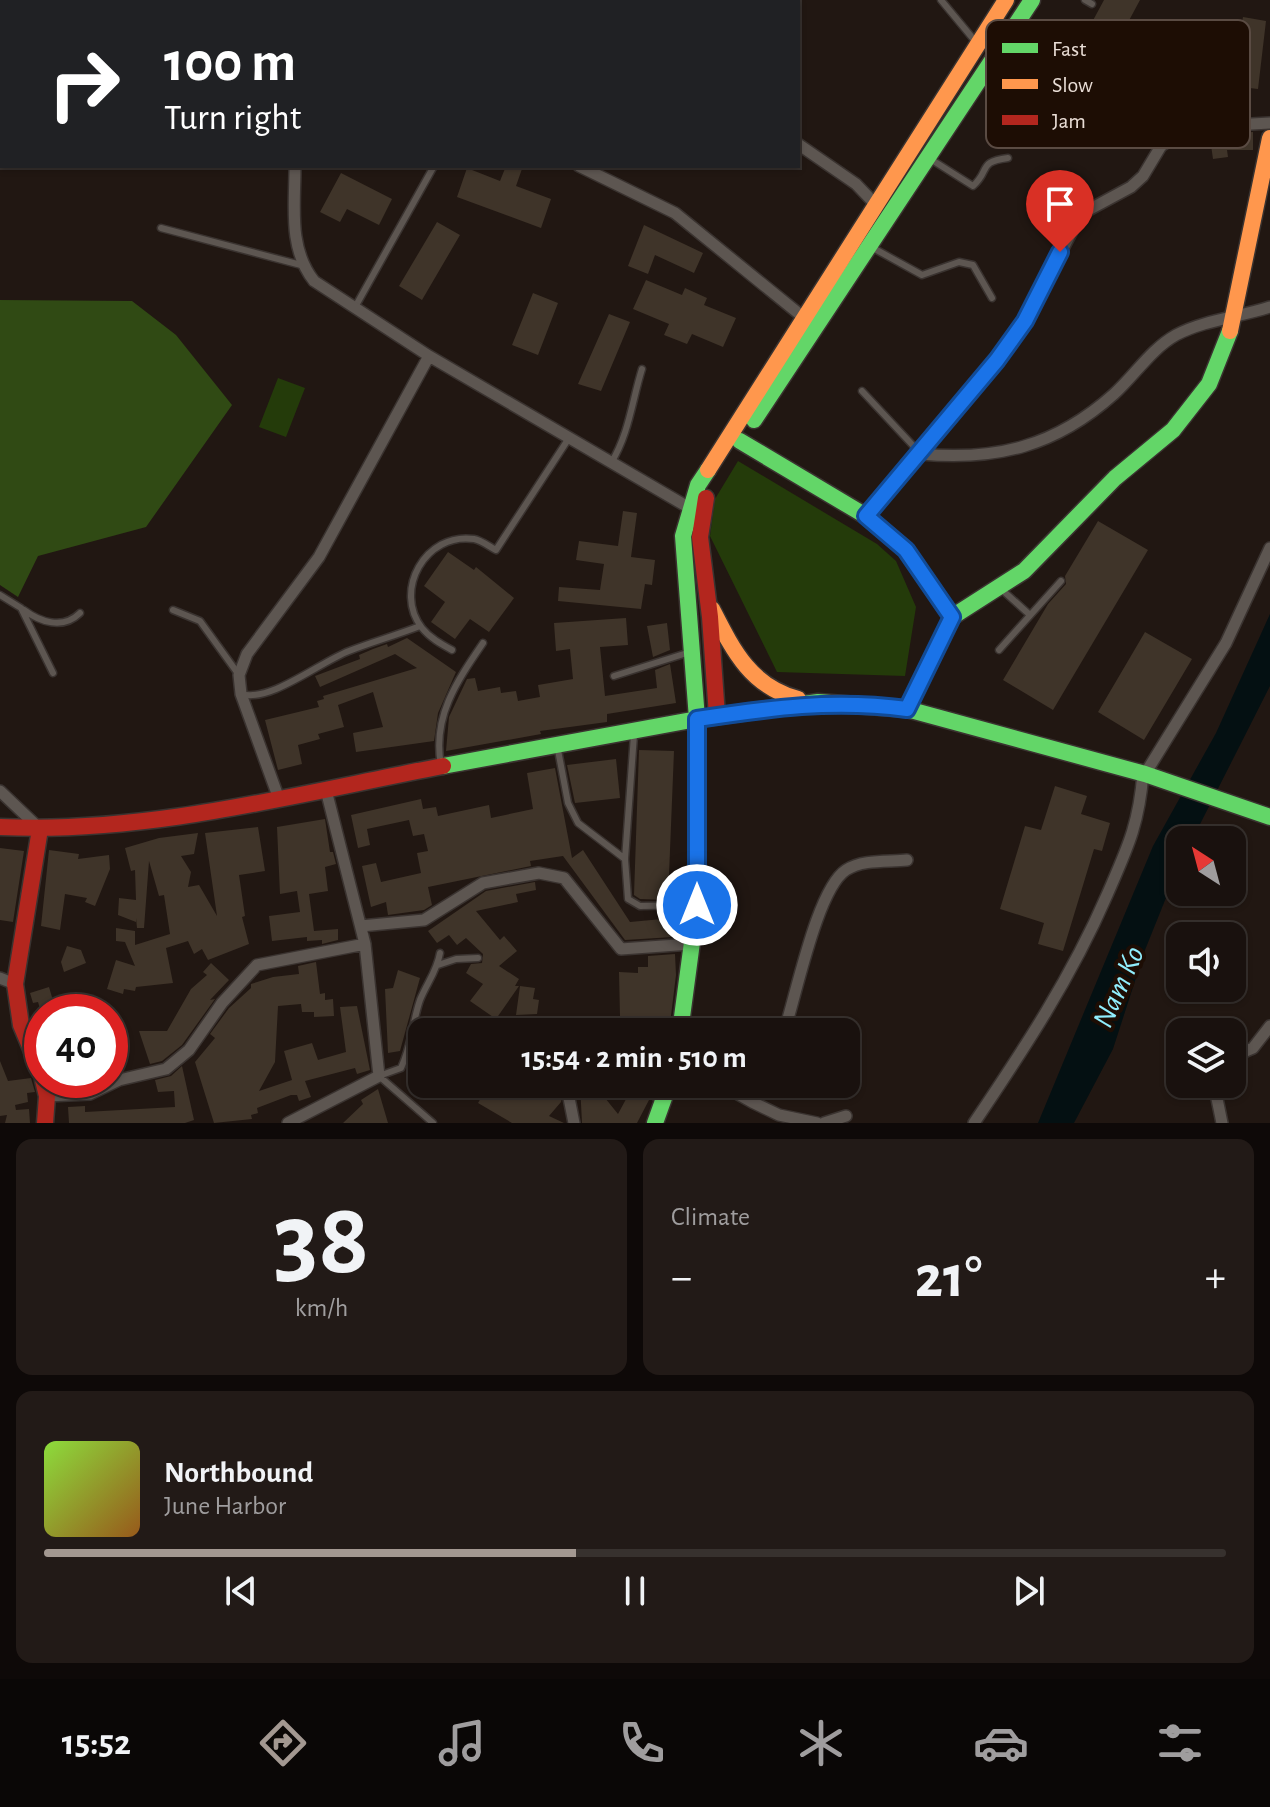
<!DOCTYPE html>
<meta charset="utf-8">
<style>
:root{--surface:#19110e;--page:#221a17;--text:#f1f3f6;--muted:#9f9d9e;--line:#37312e;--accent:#a39891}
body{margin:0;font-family:"Alegreya Sans",sans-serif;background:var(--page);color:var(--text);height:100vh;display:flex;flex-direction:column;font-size:30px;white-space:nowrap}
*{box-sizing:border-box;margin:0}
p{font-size:26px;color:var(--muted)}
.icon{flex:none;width:44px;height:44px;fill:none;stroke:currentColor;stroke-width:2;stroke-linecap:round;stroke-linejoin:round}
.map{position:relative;height:1123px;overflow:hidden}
.sheet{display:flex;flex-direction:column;gap:16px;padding:16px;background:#0e0908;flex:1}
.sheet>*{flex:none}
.guide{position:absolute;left:0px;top:0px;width:800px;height:168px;box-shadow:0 2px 6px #0004,0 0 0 2px var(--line);background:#202124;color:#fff;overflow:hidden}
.needle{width:52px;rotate:324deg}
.buttons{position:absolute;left:1166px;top:826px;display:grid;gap:16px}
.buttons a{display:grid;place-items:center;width:80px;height:80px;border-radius:16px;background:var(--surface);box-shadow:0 2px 6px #0004,0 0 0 2px var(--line);font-size:40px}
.speed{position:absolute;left:24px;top:994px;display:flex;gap:16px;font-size:40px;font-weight:700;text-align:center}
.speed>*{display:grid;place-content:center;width:104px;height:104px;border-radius:50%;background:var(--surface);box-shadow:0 2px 6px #0004,0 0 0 2px var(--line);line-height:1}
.speed .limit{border:12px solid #d22;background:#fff;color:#111}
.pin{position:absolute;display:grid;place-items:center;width:68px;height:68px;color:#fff;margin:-82px -34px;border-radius:50% 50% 50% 0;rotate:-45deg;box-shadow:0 0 8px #0007}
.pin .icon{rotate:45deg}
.me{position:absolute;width:88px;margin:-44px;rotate:0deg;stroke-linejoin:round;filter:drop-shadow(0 0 6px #0008)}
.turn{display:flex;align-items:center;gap:28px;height:168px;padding:0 32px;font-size:36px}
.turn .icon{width:104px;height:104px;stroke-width:2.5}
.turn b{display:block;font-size:56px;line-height:68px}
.big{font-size:60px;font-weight:700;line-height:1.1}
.sheet .widget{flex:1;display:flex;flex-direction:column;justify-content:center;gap:12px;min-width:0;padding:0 28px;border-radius:16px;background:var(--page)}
.sheet .dial{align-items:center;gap:0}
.dial b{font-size:104px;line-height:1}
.song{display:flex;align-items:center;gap:24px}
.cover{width:96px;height:96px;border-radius:12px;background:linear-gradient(135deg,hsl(90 70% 55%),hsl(30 70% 35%))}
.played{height:8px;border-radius:4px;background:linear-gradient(90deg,var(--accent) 45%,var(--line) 45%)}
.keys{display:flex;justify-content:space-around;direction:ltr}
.heat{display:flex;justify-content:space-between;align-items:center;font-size:44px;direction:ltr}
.sheet .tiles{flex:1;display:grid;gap:16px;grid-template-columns:1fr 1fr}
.widget:last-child{grid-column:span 2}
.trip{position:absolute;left:408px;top:1018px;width:452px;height:80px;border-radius:16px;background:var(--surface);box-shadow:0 2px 6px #0004,0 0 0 2px var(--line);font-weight:700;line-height:80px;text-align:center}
.tabs{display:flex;height:128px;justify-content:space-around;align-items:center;background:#0a0706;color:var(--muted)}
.tabs .icon{width:56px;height:56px}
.tabs .on{color:var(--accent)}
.tabs b{font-size:36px;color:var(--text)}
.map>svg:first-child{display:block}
</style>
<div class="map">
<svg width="1270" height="1123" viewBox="0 0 1270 1123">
<rect width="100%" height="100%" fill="#211712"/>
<path fill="#243b0a" d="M278,378L305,388L286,437L259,427Z
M738,461L877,544L896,561L916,607L905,676L777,672L710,536L715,499Z"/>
<path fill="#304a14" d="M0,300L132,301L176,335L232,405L146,527L38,556L18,597L0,585Z"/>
<path fill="#041012" d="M1270,614V686L1192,840H1180V863L1145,950L1113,1049L1074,1123H1038L1153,846L1216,733Z"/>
<path fill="#3f3429" d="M1104,0H1140L1111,54L1083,39Z
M1243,17L1266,21L1258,89L1225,85L1227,60L1244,61L1247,53L1249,37L1239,36Z
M1253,132V150H1227L1228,157L1213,159L1210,138L1216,134Z
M506,166H523L516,186L551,199L541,228L457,197L467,168L500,181Z
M341,173L392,199L379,225L347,209L340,222L320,212Z
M437,222L460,235L422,300L399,286Z
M644,225L703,253L694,273L655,255L648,274L628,266Z
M646,280L682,295L685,288L707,298L704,305L736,318L723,347L692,334L687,344L664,335L669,324L633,309Z
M533,293L558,303L538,355L512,345Z
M609,314L630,322L601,391L578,384Z
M623,511L637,513L631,557L655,560L652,585L645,584L641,609L558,601L559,587L600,590L604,564L576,560L579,541L618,546Z
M1098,521L1148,550L1053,710L1003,680L1048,604L1066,584L1065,576Z
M448,552L474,570L476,567L514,598L489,632L470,619L455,639L431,622L445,602L424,586Z
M626,618L628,645L600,647L605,696L657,688L655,670L670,664L676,703L607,714V722L540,731L541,734L446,751L449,717L467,679L475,678L478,691L500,687L501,693L516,691L518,701L540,697L538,685L573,679L570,649L556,651L554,623Z
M667,623L670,650L653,657L647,626Z
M1145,632L1192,659L1144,740L1098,712Z
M407,638L456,672L438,713L434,741L356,752L353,733L383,727L373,692L338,705L344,727L318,734L320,739L298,745L302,764L278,770L265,720L319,707L317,701L324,699L323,696L417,668L395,654L320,687L315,676L360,659L359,655L373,649L387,644L388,647Z
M639,750L674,751L668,900L640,899L634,895Z
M616,759L620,798L575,803L567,765Z
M555,768L572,858L583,850L630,922L673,918V937L625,940L563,856L530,861L531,866L428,887L432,905L424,910L388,915L386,902L371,907L362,866L376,863L381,882L421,873L417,853L428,851L424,834L413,836L409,820L367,829L370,845L358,848L351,815L421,799L423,809L436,807L438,816L489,805L491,818L533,809L527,773Z
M1055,786L1087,796L1081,814L1110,823L1102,851L1094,849L1063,951L1038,944L1044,923L1000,909L1025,826L1041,830Z
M325,819L330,852H333L336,864L325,867L328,891L309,894L314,931L338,929V940L322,944V940L307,941V937L272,941L269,916L300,912L297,891L280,894L277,827Z
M258,827L265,871L239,875L245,916L242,917L249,944L208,960L202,949L194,954L188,941L166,948L173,983L136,987L135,991L124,989L123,994L107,989L116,960L135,966L125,942L116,941V928L135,931V945L170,934L164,895L159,896L149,861L144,928H137L136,918V922L118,915L119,898L136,900L135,870L131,871L125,848L159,838L198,833L194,854L181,856L191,872L188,887L199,885L217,916L205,833Z
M0,848L24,851L13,922L0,920Z
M49,850L79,854L78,859L109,855L110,869L95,906L85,902L87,898L65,894L60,930L41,926Z
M535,882L536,890L516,894L518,902L476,911L500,940L504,936L517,951L499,966L519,979L515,986H519L496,1019L470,1001L483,984L466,973L471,964L482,963L483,954L466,938L457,945L449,935L437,943L428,931L486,891Z
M67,946L81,950L86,963L64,972L61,962Z
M675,954L676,975L669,1032H645V1027L627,1032H588L584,1022L620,1016L619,972L638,973V967H648V956Z
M316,962L320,994L325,993V1000L333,999L334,1016L314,1017V1012H302L301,1004L278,1006L275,1062L259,1091L292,1080L284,1051L312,1043L318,1060L346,1052L340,1007L357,1006L370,1070L357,1074L355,1068L305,1081L311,1097L299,1101L297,1095H291L257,1108L258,1113L251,1115L252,1119L214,1123L195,1062L215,1038L210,1034L229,1008L251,988V984L273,977L299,974L298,966Z
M211,963L229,980L210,1000L215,999L182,1045L162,1061L150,1064L139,1031H167L191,989L207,975L203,972Z
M398,970L420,978L400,1051L388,1053L385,989L393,988Z
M520,986L535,988L533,999L539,1000L537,1014L516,1015Z
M49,987L54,1004L70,999L72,1005L97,999L102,1012H36L40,1009L38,1002L33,1003L30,993Z
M0,1061L8,1081L31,1078L35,1092L27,1093L28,1102L15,1105L16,1110L29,1109L30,1123H5L7,1115L0,1116Z
M182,1066L194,1120L185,1123H69L68,1107L85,1106V1112L175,1107L174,1091L158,1092L155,1080L171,1076Z
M489,1084H576L563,1092L561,1102L549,1116L564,1123H512L478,1103Z
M580,1084H614L601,1093L618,1114L632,1088L649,1100L637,1123H582Z
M378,1089L388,1123H343L363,1104L361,1100Z"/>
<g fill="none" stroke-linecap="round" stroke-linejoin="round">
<defs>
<path id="lane" d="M941,0L975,41
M1085,0L1092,4
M932,160L973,186C991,170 977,162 1008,158
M161,228L301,265
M873,248L922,275L959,262L973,265L992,298
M354,309L434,166
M862,391L920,453
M611,463C629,434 632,401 642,369
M1000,588L1030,615
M0,595L21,608L53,673
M24,610C40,622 63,630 80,613
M173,610L200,621L239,675
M452,650C441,644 430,638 422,628C393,591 425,532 474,539C481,540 490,547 496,550L569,438
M999,650L1061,581
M614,676L687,653
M241,694C270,703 320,662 349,651C372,642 397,635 420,626
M634,735L625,859L628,899L640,906L697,905
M558,750L568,803L578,823L625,859
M441,765C432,717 457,681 483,643
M438,965L456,959L478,958
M414,1024L436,1032
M636,1084L661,1101
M433,1123L379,1076L401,1068C412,1045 412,1023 420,1000C427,983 437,971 440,953"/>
<path id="street" d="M718,0V2
M197,2L198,0
M295,2V0
M550,2V0
M0,127H2
M798,144L856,184L877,206
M295,166C295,206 288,248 314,281L429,356L693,510
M579,166L675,213L803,317
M921,454C997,461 1056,446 1114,394C1135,375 1151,349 1176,335C1204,320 1240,317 1270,307
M866,516L997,360L1025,321L1081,214L1131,187L1143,176L1161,146L1181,132L1198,127L1270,123
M1145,774L1226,643L1270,548
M0,791L40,829
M279,799L241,694L239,675L247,654L319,557L429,356
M361,926L424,920L483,883L539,873L564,878L621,949L691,944
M0,978L15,984
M784,1032C796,996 817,889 846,870C863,859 888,862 907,860
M1232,1057L1253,1048L1270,1026
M720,1084L752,1102L764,1084
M1214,1084L1222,1123
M47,1096L90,1094L119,1080L166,1069L189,1050L222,1003L257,965L365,944
M569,1098L574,1123
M752,1102L779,1115L817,1123
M288,1123L379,1076L365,944L326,790
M824,1123L846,1116
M974,1123C1024,1049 1071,978 1107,895C1127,849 1139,825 1143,773"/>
<path id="fast" d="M754,420L1032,0
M740,441L866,516L906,550L952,617L907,709
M708,470L698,485L683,536L697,719L818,702L907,709L1145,774L1270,817
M952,617L1024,571L1115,478L1173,430L1209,384L1230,331
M443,766L697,719
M680,1032L697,905V719
M655,1123L669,1084"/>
<path id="slow" d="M1230,331L1270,138
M708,470L1006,0
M712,609C733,650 750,686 798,699"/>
<path id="jam" d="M706,498L700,537L710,617L717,716
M0,827C149,834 297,794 443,766
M40,829L15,984L21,1025L42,1075
M43,1080L47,1096L45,1123"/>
</defs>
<use href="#lane" stroke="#3a3330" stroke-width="9"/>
<use href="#street" stroke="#3a3330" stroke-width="14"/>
<use href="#fast" stroke="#3a3330" stroke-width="19"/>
<use href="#slow" stroke="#3a3330" stroke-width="19"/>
<use href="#jam" stroke="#3a3330" stroke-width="19"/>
<use href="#lane" stroke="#5d5651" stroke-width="6"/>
<use href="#street" stroke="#5d5651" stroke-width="11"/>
<use href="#fast" stroke="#63d668" stroke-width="16"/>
<use href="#slow" stroke="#ff974d" stroke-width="16"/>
<use href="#jam" stroke="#b3261e" stroke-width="16"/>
</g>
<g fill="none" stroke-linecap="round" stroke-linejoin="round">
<defs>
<path id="route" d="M697,905V719C771,708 832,699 907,709L952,617L906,550L866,516L997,360L1025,321L1060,252"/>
</defs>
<use href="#route" stroke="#114b97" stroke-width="20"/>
<use href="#route" stroke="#1a73e8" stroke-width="14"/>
</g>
<g text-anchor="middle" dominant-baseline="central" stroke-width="8" stroke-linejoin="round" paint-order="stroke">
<g font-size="30" font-style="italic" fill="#91eefd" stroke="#1d0d04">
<text transform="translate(1119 987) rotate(-66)">Nam Ko</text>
</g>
</g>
<rect x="986" y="20" width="264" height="128" rx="12" fill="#1d0d04" stroke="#5a4b43" stroke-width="2"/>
<rect x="1002" y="43" width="36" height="10" fill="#63d668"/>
<rect x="1002" y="79" width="36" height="10" fill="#ff974d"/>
<rect x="1002" y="115" width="36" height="10" fill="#b3261e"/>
<g font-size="22" fill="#e9ddd6">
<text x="1052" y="56">Fast</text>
<text x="1052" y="92">Slow</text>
<text x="1052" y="128">Jam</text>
</g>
</svg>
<div class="buttons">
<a><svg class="needle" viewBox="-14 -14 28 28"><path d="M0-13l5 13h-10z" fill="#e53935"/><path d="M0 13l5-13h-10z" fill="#9f9d9e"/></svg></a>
<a><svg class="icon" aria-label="sound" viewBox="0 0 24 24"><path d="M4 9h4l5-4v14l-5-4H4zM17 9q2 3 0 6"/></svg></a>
<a><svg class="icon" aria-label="layers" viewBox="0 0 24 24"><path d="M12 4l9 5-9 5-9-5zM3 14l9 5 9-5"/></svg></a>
</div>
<div class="speed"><div class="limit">40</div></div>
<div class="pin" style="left:1060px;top:252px;background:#d93025"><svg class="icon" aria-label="arrive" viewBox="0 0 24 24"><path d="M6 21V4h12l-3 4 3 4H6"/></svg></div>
<svg class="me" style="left:697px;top:905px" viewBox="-20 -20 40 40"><circle r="17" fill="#1a73e8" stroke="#fff" stroke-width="3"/><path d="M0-11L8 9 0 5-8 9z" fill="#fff"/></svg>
<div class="trip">15:54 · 2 min · 510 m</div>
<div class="guide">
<div class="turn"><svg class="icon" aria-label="right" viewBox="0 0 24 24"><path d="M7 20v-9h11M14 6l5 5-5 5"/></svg><div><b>100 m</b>Turn right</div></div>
</div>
</div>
<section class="sheet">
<div class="tiles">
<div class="widget dial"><b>38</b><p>km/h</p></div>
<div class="widget"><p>Climate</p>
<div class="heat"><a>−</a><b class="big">21°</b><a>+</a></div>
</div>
<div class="widget">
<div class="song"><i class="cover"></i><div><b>Northbound</b><p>June Harbor</p></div></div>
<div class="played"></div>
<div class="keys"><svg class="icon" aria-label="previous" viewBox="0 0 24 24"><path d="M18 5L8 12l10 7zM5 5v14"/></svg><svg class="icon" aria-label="pause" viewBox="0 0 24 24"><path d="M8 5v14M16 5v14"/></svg><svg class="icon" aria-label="next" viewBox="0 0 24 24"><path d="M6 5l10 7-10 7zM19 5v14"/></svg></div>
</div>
</div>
</section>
<nav class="tabs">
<b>15:52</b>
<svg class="icon on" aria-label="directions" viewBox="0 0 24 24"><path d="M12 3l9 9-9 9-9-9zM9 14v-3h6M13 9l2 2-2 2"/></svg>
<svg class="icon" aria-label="music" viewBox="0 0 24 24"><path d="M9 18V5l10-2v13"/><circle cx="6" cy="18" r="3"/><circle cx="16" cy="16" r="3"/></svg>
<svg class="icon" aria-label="phone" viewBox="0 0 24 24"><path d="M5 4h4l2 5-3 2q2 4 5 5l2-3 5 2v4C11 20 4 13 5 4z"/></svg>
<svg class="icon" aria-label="climate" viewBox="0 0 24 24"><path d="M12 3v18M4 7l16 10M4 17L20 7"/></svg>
<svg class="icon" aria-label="car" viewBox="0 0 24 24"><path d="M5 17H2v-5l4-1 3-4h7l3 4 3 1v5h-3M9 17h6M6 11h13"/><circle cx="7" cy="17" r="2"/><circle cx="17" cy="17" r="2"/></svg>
<svg class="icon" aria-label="filters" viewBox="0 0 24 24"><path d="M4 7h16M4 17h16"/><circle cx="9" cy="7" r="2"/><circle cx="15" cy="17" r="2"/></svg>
</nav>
